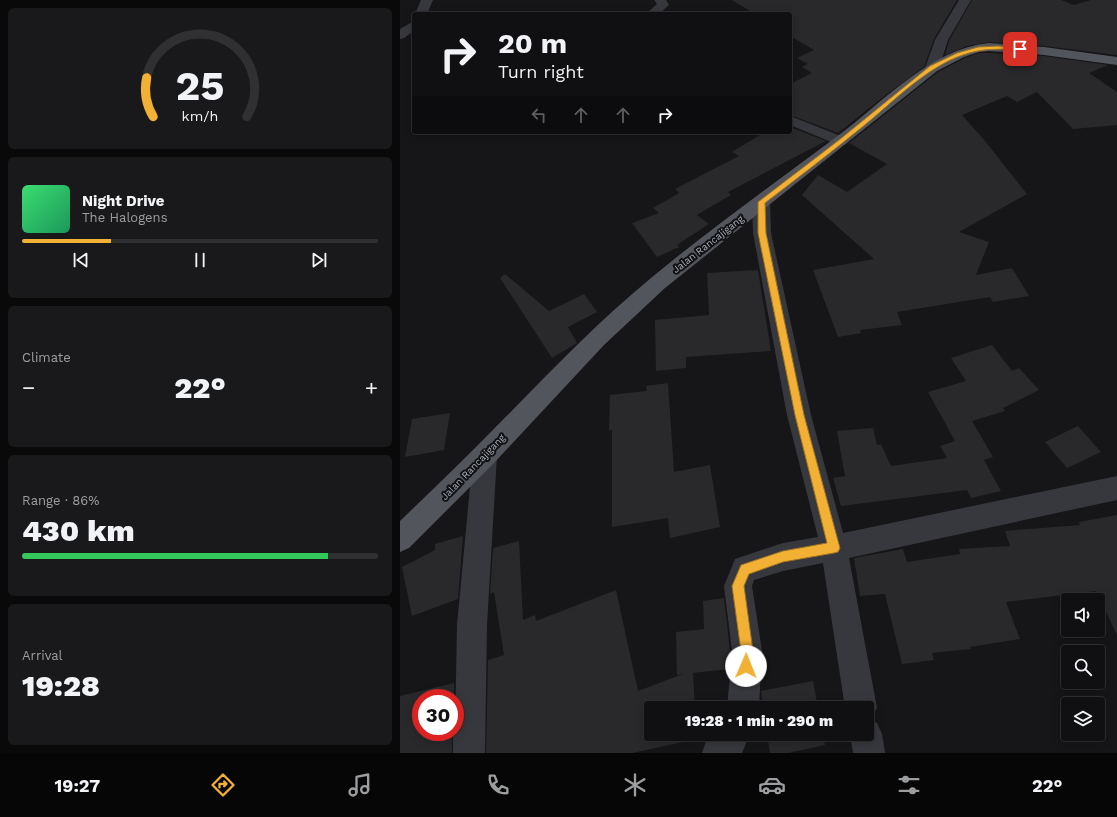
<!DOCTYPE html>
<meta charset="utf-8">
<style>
:root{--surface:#101012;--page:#19191b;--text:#f1f3f6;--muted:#9c9d9f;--line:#303032;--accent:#f2b134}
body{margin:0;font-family:"Work Sans",sans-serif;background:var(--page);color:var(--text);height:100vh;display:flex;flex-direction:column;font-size:15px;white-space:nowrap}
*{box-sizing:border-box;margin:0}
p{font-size:13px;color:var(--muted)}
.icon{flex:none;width:22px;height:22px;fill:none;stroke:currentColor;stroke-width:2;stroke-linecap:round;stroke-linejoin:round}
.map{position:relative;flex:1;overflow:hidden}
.drawer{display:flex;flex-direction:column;gap:8px;padding:8px;background:#09090a;width:400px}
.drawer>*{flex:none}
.hud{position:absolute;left:12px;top:12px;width:380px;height:122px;border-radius:4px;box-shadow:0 2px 10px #0003,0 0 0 1px var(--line);background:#101012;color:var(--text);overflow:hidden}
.buttons{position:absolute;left:661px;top:593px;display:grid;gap:8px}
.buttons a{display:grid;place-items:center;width:44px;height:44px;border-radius:4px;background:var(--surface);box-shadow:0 2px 10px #0003,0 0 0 1px var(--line);font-size:20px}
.speed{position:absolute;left:12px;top:689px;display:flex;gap:8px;font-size:20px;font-weight:700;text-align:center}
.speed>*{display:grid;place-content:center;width:52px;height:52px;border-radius:50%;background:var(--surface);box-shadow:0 2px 10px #0003,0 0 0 1px var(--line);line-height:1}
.speed .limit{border:6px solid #d22;background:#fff;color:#111}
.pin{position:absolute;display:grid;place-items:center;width:34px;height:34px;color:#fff;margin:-17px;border-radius:8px;box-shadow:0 2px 6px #0006}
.me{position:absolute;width:44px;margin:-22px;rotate:1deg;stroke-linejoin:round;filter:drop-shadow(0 0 3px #0008)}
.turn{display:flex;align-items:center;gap:14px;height:84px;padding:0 20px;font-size:18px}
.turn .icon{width:52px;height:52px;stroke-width:2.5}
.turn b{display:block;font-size:28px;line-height:34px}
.lanes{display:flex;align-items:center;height:38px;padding:0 20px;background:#0003;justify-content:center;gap:20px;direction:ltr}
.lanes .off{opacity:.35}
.big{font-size:30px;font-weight:800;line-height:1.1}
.drawer .card{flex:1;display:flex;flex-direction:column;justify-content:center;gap:6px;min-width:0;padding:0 14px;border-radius:6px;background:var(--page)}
.drawer .dial{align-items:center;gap:0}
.dial svg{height:104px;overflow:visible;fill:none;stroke:var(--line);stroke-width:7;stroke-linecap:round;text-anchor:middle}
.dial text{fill:var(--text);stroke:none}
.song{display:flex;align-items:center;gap:12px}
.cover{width:48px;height:48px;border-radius:6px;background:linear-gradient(135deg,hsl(140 70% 55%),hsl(150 70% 35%))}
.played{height:4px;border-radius:2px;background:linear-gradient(90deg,var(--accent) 25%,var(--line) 25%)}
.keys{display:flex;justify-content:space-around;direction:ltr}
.heat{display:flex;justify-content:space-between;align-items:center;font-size:22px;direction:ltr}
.charge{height:6px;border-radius:3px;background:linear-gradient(90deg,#34c759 86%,var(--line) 0)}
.trip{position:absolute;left:244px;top:701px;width:230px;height:40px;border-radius:4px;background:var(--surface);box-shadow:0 2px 10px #0003,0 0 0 1px var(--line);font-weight:800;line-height:40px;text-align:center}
.dock{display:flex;height:64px;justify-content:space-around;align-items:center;background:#060607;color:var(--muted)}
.dock .icon{width:28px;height:28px}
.dock .current{color:var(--accent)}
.dock b{font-size:18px;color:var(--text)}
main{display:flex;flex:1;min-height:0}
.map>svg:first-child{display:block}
</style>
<main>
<section class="drawer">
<div class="card dial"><svg viewBox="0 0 100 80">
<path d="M14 69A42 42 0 1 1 86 69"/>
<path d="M14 69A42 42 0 0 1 9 39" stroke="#f2b134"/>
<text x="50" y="56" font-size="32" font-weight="700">25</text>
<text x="50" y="72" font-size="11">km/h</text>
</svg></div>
<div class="card">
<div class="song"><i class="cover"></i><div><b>Night Drive</b><p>The Halogens</p></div></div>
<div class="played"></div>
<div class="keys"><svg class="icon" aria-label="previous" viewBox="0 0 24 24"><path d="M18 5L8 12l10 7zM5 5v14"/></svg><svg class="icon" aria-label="pause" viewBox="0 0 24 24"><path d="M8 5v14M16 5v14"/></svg><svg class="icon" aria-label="next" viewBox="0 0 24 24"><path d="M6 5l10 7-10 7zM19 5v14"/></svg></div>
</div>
<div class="card"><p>Climate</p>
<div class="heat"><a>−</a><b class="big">22°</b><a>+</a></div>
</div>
<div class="card"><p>Range · 86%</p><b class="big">430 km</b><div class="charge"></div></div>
<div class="card"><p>Arrival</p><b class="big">19:28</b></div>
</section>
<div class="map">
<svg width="717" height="753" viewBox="0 0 717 753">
<rect width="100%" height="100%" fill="#161618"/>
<path fill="#29292c" d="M332,0H557L534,39L524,67L487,94L438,133L390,115V84L412,73L402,67L408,64L397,58L414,50L390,36V14H355Z
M572,0H661L674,5L691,0H717V55L644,46L589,42L567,46L545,55L549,41Z
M579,53H589L644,56L708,65L689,73L717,92V125L673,129L637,92L617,102L607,96L562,115L585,141L627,194L559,232L589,242L576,275L612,268L629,296L593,302L590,297L497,312L502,325L460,330L461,333L438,337L413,270L474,259L402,195L418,175L447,192L487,164L449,143L538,72L565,58Z
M390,127L426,141L328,192L331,195L297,215L309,224L277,245L279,247L257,257L232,223L259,213L253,208L279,193L275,189L339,156L332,152L365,132H390Z
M358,270L371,351L286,357V368L256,371L255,320L309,315L307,273Z
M105,274L149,311L184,294L197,312L168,327L177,343L152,358L100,278Z
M592,345L612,371L619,368L639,390L603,408L605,411L572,421L593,457L584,460L601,491L571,498L567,490L441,506L433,478L445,476L437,431L473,428L477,445L481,444L491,466L547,458L540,446L555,441L528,392L566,381L551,358Z
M268,383L274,472L310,465L320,527L270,538L268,518L212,527V430L209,431L210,395L247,391L246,386Z
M50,413L44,450L5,457L12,419Z
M678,426L701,452L667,468L645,442Z
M717,515V635L696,591L606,602L620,639L570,647L571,649L532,653L534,660L502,664L485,594L460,596L454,558L503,549L507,562L560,554L559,549L610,546L605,531L680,525L679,522Z
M63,536L58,599L12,616L2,567L35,550V544Z
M119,541L123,620L135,615L136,621L216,590L238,691L283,674L277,675L276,632L304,629L303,601L324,598L330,651L329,669L293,673L295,708H251V734H296L297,739L232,753H86L88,660L104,655L94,592L90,594L93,548Z
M413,681L418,708H363L361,691Z
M54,683V698H21V732H52V753H0V696Z
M367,734H423L425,745L388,753H370Z"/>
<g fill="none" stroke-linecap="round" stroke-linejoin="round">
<path fill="#37383d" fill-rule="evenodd" d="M21,0H33L27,14H15Z
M254,0H266L269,5L259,14H246L257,4Z
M559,0H571L548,40L539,68L537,71H527L525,68L535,40Z
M14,21V31L4,38L0,39V29Z
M390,116L446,138L449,141L446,144L441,146L436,144L390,125Z
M361,196L367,198L370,202L371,233L411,415L443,533L717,476V500L449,558L477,708L470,720L477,723L482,734L485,753H453L450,734H467V708H445L423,563L383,571L354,580L352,586L362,651L359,708H327L332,651L324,586L335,559L383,543L418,537L387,415L353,233L352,202L355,198Z
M85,444L94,447L97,455L87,625L85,753H53V732H55L57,625L73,455L76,447Z
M317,734H350L342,753H302L306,741Z"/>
<path fill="#53555c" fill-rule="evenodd" d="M589,43L644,47L717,57V65L644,55L589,51L579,52L564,57L537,71L265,288L204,345L94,463L9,548L0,552V521C26,496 52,471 77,446C134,389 189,329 251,278C310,229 373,184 435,138C480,105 531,48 589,43Z"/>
</g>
<path fill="#f2b134" stroke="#9d7322" d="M598,46L620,47L623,49L620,50C600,49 582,48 563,55C527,67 495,100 466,124C433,151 399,177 365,203L366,233L404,415L440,548L438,552L434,553L383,562L349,574L344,586L353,651L350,670L346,672L341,670L340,666L341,651L332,586L341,565L383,551L427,543L395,415L358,233V202L439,140L530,66L557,53L578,47Z"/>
<g text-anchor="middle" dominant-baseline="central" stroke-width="4" stroke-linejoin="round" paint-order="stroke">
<g font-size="10" fill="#a8adb8" stroke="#111113">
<text transform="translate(308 244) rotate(-38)">Jalan Rancajigang</text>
<text transform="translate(73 467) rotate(-46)">Jalan Rancajigang</text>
</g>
</g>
</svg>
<div class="buttons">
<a><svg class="icon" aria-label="sound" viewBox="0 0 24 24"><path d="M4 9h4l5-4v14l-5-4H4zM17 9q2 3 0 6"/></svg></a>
<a><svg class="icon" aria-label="search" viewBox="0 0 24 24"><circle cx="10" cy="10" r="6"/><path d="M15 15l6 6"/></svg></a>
<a><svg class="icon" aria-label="layers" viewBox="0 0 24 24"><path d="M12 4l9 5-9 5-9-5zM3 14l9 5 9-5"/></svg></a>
</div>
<div class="speed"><div class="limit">30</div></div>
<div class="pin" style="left:620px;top:49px;background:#d93025"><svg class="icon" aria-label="arrive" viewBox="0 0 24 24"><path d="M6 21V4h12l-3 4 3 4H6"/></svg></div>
<svg class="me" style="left:346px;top:666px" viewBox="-20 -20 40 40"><circle r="19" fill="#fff"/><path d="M0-13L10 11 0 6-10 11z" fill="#f2b134"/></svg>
<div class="trip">19:28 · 1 min · 290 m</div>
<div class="hud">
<div class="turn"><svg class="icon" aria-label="right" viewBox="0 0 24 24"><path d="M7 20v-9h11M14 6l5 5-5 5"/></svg><div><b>20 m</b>Turn right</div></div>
<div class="lanes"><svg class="icon off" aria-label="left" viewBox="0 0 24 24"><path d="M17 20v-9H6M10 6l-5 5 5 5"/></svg><svg class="icon off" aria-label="ahead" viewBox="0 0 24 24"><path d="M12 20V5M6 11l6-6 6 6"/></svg><svg class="icon off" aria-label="ahead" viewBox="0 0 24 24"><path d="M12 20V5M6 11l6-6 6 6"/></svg><svg class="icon" aria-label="right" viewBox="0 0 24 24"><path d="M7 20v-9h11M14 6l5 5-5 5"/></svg></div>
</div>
</div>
</main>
<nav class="dock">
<b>19:27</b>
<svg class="icon current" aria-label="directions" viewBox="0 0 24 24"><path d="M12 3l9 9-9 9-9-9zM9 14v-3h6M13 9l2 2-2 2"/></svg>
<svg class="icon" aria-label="music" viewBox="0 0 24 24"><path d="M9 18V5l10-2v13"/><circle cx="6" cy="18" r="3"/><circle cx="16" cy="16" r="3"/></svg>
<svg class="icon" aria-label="phone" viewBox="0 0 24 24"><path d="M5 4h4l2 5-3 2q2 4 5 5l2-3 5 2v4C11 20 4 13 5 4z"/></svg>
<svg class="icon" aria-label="climate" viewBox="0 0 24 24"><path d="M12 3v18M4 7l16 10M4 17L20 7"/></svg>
<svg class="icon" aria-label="car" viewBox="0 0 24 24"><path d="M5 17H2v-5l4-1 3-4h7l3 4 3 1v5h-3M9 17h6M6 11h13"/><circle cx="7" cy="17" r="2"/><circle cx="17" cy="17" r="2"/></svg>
<svg class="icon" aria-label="filters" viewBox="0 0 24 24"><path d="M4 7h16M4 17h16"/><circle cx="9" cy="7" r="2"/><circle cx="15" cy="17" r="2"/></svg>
<b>22°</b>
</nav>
